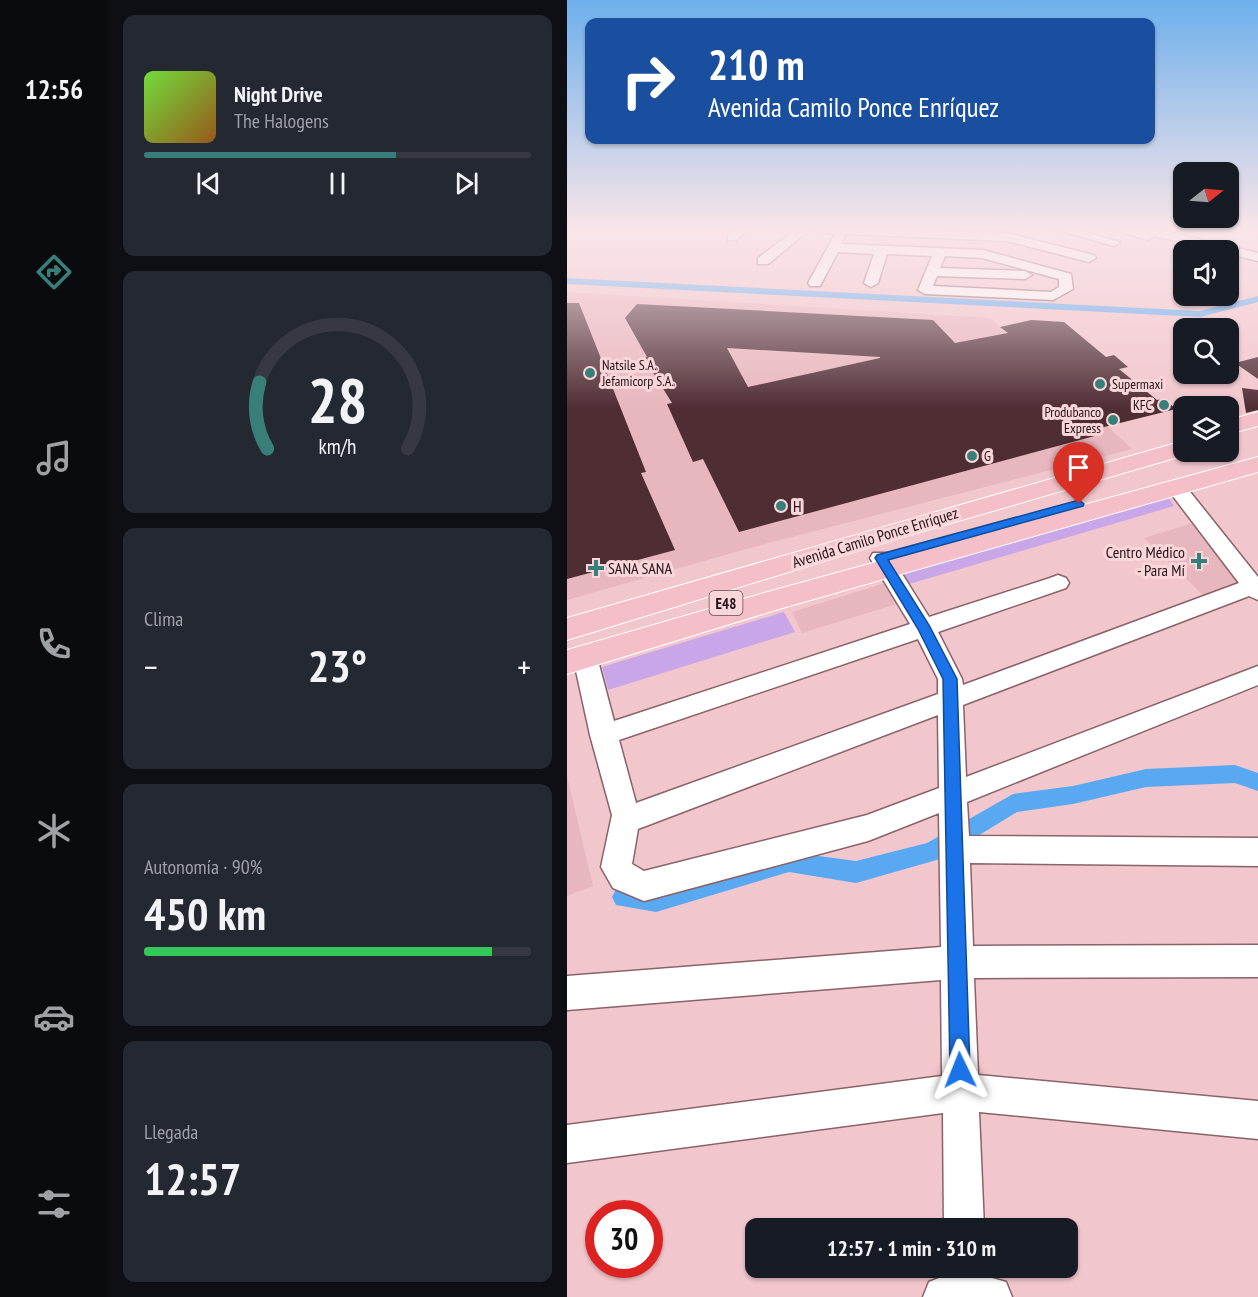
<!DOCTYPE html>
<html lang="es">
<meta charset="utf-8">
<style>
:root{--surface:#171b24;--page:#242831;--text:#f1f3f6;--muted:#9ea1a6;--line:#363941;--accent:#387f79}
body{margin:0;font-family:"PT Sans Narrow",sans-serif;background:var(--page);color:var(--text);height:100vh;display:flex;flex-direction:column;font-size:22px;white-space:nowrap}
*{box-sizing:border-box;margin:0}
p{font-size:20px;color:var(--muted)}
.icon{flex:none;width:33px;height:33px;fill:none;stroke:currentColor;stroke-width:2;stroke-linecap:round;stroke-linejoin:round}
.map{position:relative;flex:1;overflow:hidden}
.side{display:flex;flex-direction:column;gap:15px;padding:15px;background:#0d0f14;width:459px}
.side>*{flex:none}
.hud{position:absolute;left:18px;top:18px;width:570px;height:126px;border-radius:12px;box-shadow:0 2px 4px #0004;background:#1a4fa0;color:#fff;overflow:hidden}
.needle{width:39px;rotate:73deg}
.tools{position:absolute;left:606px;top:162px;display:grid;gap:12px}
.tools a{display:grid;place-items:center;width:66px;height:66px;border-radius:12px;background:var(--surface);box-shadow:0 2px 4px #0004;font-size:30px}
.speed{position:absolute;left:18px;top:1200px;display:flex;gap:12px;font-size:30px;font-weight:700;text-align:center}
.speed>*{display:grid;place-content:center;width:78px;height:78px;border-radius:50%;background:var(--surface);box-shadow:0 2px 4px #0004;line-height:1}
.speed .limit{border:9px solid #d22;background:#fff;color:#111}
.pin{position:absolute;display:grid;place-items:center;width:51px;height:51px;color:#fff;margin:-62px -26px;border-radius:50% 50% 50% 0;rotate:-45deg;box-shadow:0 0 6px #0007}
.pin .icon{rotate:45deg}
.me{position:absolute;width:66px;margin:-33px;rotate:358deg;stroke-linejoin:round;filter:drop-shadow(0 0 4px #0008)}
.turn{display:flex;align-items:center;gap:21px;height:126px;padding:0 24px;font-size:27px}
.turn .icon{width:78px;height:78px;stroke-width:2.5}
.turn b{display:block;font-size:42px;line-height:51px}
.big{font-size:45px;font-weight:700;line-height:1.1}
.side .widget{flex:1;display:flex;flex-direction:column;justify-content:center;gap:9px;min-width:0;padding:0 21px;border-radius:12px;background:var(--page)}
.side .dial{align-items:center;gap:0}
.dial svg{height:156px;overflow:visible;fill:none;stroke:var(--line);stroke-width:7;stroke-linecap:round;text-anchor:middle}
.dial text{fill:var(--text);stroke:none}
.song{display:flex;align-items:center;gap:18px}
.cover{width:72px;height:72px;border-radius:9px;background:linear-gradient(135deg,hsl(100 70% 55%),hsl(30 70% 35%))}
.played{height:6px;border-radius:3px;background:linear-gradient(90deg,var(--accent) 65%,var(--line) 65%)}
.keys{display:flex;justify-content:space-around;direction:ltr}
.heat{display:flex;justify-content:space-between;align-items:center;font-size:33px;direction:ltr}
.charge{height:9px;border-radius:4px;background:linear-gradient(90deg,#34c759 90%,var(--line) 0)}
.trip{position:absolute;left:178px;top:1218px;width:333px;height:60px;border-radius:12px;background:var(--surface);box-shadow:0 2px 4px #0004;font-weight:700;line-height:60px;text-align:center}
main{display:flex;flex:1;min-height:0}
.menu{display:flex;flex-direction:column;width:108px;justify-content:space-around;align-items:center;background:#090b0e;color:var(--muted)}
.menu .icon{width:42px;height:42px}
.menu .current{color:var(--accent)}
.menu b{font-size:27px;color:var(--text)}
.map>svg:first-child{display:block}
</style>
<main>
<nav class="menu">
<b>12:56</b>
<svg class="icon current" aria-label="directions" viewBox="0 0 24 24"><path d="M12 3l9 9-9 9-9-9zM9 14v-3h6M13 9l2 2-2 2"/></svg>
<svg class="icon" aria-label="music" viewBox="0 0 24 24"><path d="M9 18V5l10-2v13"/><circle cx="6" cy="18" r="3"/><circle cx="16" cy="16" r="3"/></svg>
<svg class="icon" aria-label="phone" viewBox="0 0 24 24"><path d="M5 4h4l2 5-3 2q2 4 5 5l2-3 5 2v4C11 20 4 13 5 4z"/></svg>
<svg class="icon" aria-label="climate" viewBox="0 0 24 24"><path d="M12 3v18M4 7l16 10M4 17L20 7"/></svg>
<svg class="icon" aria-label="car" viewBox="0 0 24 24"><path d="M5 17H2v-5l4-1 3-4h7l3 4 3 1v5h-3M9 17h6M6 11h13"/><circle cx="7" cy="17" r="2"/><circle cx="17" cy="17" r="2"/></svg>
<svg class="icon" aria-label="filters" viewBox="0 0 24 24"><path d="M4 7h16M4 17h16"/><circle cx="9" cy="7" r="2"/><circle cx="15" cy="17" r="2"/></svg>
</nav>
<section class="side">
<div class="widget">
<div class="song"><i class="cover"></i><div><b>Night Drive</b><p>The Halogens</p></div></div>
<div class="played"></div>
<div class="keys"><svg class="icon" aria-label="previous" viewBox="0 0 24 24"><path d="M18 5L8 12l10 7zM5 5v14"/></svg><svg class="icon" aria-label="pause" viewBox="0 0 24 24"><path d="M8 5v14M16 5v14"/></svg><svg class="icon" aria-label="next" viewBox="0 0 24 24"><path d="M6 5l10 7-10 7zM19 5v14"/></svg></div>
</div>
<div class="widget dial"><svg viewBox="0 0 100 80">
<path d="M14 69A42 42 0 1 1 86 69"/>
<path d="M14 69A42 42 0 0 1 10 35" stroke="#387f79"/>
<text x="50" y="56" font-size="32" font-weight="700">28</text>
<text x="50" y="72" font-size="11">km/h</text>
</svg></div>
<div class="widget"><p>Clima</p>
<div class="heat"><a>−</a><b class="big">23°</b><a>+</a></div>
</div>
<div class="widget"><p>Autonomía · 90%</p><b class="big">450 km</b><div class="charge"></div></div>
<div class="widget"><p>Llegada</p><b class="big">12:57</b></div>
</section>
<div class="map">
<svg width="691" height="1297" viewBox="0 0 691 1297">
<rect width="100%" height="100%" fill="#f2c6cd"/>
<path fill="#e8b6be" d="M0,292L423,318L565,449L186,547L0,600Z
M632,521L681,583L642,601L577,538Z
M318,583L330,604L235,633L225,612Z
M0,776L26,886L0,896Z"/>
<path fill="#c8a6e8" d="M602,498L607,506L342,584H337L333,578L337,574Z
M217,612L228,632L41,690L35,667Z"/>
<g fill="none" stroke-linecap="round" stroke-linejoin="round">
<path fill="#58a9f2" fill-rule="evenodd" d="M0,278L633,311L691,296V302L633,317L0,284Z
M668,765L691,773V791L668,783L579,787L506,804L450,812L373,859L289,883L222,872L89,912L49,905L45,897L49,889L57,886L89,890L222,852L289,861L360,843L446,794L506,786L579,769Z"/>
</g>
<path fill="#4e2d33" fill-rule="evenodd" d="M0,303H12L79,472L74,473L108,550L0,579Z
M70,304L366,320L388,343L441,333L433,327L464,320L497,322L539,357L547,355L561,367L552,369L590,400L597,399L609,409L529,429L535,434L172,532L136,459L126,462L100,404L105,403L77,358L80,357L58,318ZM160,348L313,357V358L181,387Z
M691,357V379L668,363Z
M675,388L691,390V410L679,413Z"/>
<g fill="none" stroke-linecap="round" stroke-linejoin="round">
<defs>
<path id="minor" d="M172,227H186L169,240H161V234Z
M232,227H246L201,264H191V258Z
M255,227L440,233L527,255L529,258L522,262L440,241L260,233L256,232Z
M480,227H501L553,242L547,246Z
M536,227H581L691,253V261L662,254V250H648L587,236L581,240Z
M272,233L278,237L274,244L416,250L504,274L506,289L486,300L358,294L351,290L365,256L320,254L311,283L304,287L297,283L307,254L271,252L253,286H243L241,283L268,234ZM378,256L415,258L492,279V287L484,292L366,286L370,276L458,279L465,275L458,271L373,268Z
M609,481L616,483L691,577V600L682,596L396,705L399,777L691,666V685L400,802L402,836L691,838V866L403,863L406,946L691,945V977L407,978L411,1075L691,1101V1139L412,1112L417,1228H377L376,1113L0,1163V1125L375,1076L374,980L0,1010V976L374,947L372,813L301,841L77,901L46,888L34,867L45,815L23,735L6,657L9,651L18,648L27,651L30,657L47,721L343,624L303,558L306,553H322L362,617L483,578L491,575L499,578L502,583L499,588L371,632L395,679L396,685L672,583L599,487ZM351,639L371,679V694L69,803L52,740ZM371,715L372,788L300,815L77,871L65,864L71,829Z
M376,1268H417L418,1276L439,1282L445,1297H356L362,1282L377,1276Z"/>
<path id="major" d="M691,412V426L662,434V420Z
M616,441V452L625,453L326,540L0,640V618Z
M691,457V472L212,609L0,674V650L204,591Z"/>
</defs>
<use href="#minor" stroke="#896369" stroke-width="3"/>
<use href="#major" stroke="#fff" stroke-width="2"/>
<use href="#minor" fill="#fff" fill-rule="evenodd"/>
<use href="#major" fill="#f4bfc9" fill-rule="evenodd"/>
</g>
<linearGradient id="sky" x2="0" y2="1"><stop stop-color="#6eb0ec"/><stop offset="0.56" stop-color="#f9e5e8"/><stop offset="1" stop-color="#f9e5e8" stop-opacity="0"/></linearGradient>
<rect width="691" height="409" fill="url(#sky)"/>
<path fill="#1a73e8" stroke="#114b97" stroke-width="1.5" d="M512,500L517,504L516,506L321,560L362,625L390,679L403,1070L400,1077L393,1080L386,1077L383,1070L376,679L351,629L308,558L310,555Z"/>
<g fill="#387f79" stroke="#fad6db" stroke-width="2">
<circle cx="23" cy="373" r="6"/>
<circle cx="533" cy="384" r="6"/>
<circle cx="597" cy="405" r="6"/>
<circle cx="546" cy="420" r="6"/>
<circle cx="405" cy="456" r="6"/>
<circle cx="214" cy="506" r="6"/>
<path d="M629 552h6v6h6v6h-6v6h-6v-6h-6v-6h6z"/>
<path d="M26 559h6v6h6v6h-6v6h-6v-6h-6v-6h6z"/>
</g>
<g text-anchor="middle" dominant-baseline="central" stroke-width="6" stroke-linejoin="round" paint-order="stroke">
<g font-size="14" fill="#211215" stroke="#fad6db" text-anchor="start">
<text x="35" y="365">Natsile S.A.<tspan x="35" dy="16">Jefamicorp S.A.</tspan></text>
<text x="545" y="384">Supermaxi</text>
<text x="585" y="405" text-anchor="end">KFC</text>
<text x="534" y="412" text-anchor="end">Produbanco<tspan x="534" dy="16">Express</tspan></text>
<text x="417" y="456">G</text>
</g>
<rect fill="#fad6db" stroke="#624d50" stroke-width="1.5" x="142.5" y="591" width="33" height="24" rx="4.5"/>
<g font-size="15" font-weight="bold" fill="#211215">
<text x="159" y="603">E48</text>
</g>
<g font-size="16" fill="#211215" stroke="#fad6db" text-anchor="start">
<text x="226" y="506">H</text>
<text x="618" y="552" text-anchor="end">Centro Médico<tspan x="618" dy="18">- Para Mí</tspan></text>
<text x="41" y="568">SANA SANA</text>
</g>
<g font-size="16" fill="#211215" stroke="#fad6db">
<text transform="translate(308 537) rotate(-17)">Avenida Camilo Ponce Enríquez</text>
</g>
</g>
</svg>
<div class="tools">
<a><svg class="needle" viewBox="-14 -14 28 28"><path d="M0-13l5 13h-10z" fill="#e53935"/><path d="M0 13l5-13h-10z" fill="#9ea1a6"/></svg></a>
<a><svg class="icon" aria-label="sound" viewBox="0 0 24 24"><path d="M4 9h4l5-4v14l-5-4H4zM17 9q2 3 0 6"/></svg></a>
<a><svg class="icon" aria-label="search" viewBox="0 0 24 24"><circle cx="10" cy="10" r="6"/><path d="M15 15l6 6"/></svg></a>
<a><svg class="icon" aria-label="layers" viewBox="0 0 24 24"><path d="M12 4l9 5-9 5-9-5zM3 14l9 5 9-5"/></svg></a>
</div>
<div class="speed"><div class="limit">30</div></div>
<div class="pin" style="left:512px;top:504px;background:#d93025"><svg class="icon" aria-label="arrive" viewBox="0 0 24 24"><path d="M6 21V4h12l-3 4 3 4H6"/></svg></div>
<svg class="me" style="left:393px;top:1070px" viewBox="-20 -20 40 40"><path d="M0-17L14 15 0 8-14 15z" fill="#1a73e8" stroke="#fff" stroke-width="4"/></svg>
<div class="trip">12:57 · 1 min · 310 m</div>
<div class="hud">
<div class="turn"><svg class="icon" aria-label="right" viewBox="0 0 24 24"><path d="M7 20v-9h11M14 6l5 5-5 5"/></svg><div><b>210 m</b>Avenida Camilo Ponce Enríquez</div></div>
</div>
</div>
</main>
